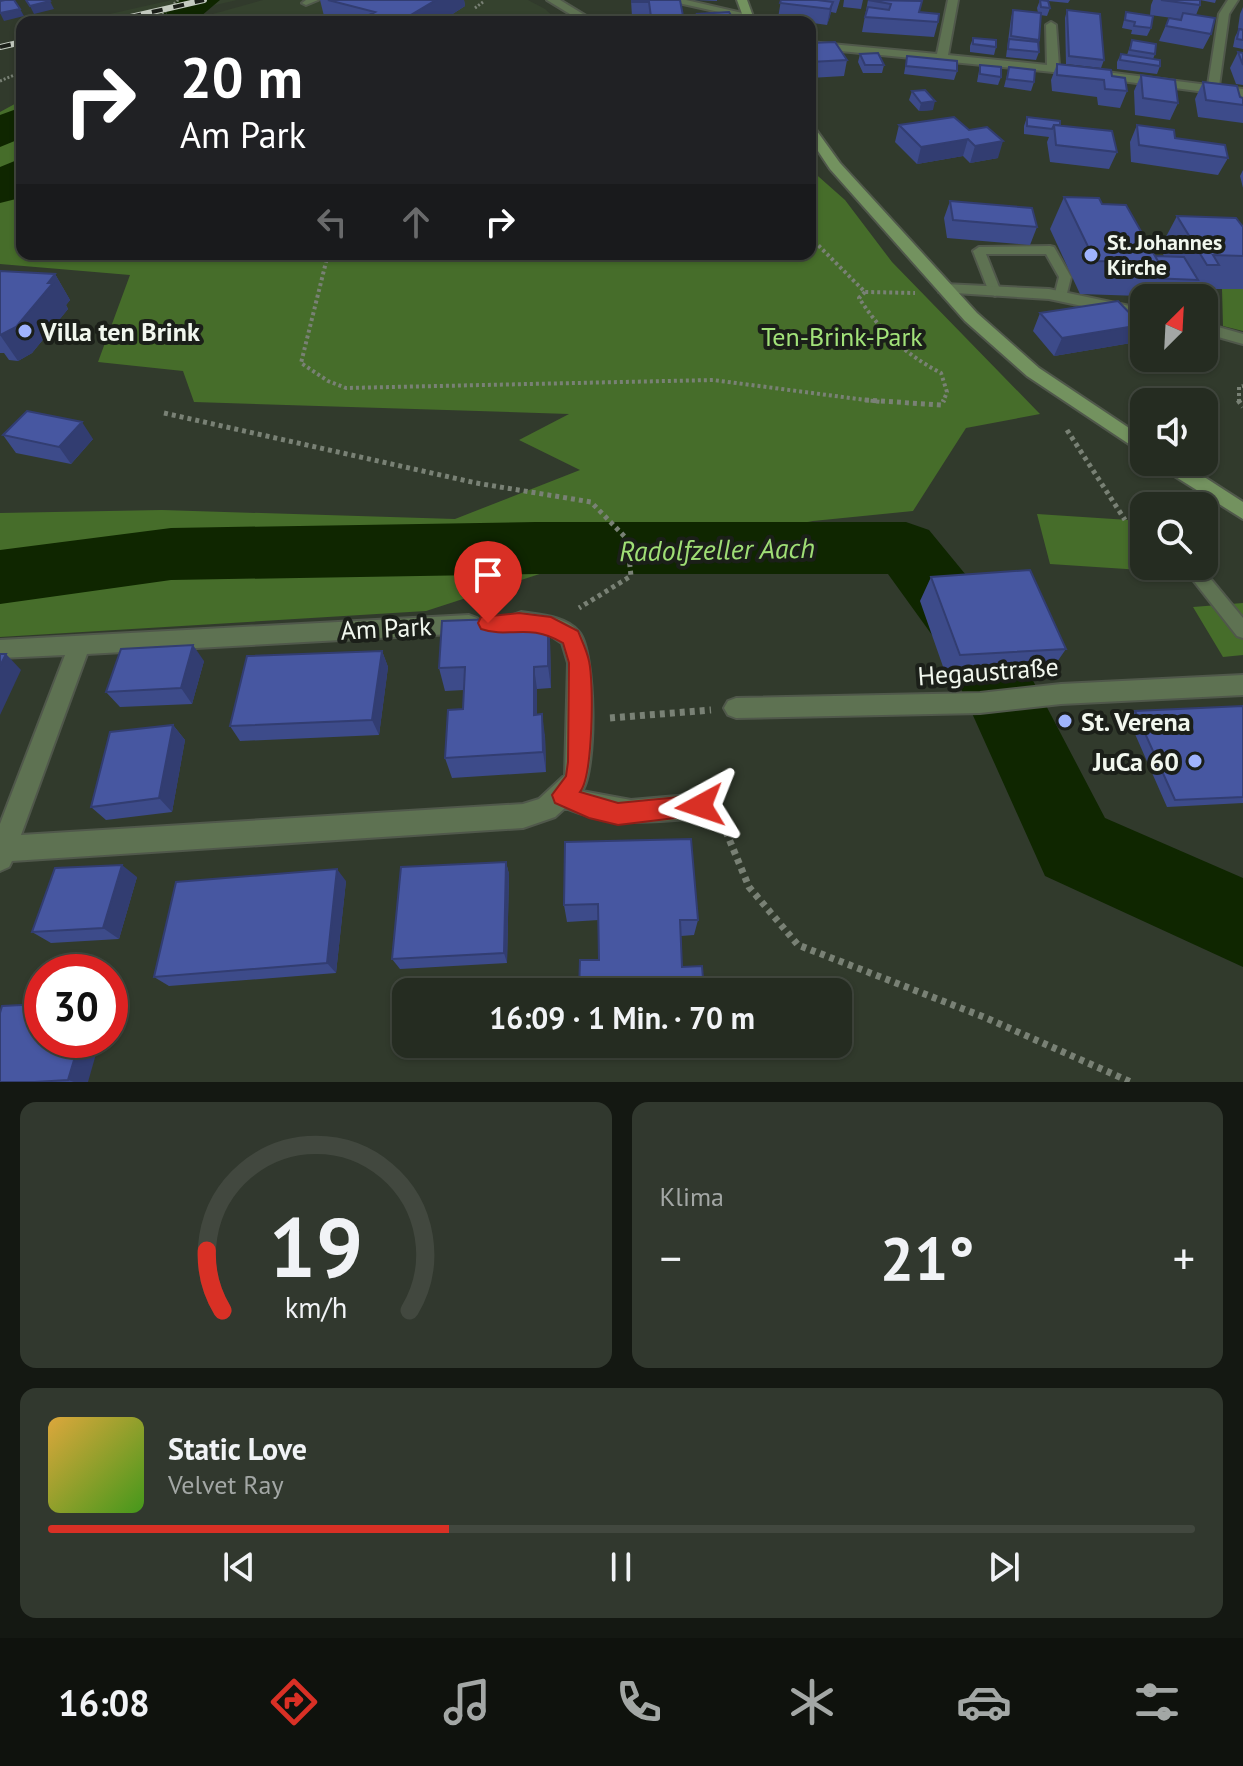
<!DOCTYPE html>
<html lang="de">
<meta charset="utf-8">
<style>
:root{--surface:#252c21;--page:#31382e;--text:#f1f3f6;--muted:#a3a7a5;--line:#42483f;--accent:#d93025}
body{margin:0;font-family:"PT Sans",sans-serif;background:var(--page);color:var(--text);height:100vh;display:flex;flex-direction:column;font-size:30px;white-space:nowrap}
*{box-sizing:border-box;margin:0}
p{font-size:26px;color:var(--muted)}
.icon{flex:none;width:44px;height:44px;fill:none;stroke:currentColor;stroke-width:2;stroke-linecap:round;stroke-linejoin:round}
.map{position:relative;height:1082px;overflow:hidden}
.drawer{display:flex;flex-direction:column;gap:20px;padding:20px;background:#141812;flex:1}
.drawer>*{flex:none}
.guide{position:absolute;left:16px;top:16px;width:800px;height:244px;border-radius:16px;box-shadow:0 2px 6px #0004,0 0 0 2px var(--line);background:#202124;color:#fff;overflow:hidden}
.needle{width:52px;rotate:24deg}
.tools{position:absolute;left:1130px;top:284px;display:grid;gap:16px}
.tools a{display:grid;place-items:center;width:88px;height:88px;border-radius:16px;background:var(--surface);box-shadow:0 2px 6px #0004,0 0 0 2px var(--line);font-size:40px}
.speed{position:absolute;left:24px;top:954px;display:flex;gap:16px;font-size:40px;font-weight:700;text-align:center}
.speed>*{display:grid;place-content:center;width:104px;height:104px;border-radius:50%;background:var(--surface);box-shadow:0 2px 6px #0004,0 0 0 2px var(--line);line-height:1}
.speed .limit{border:12px solid #d22;background:#fff;color:#111}
.pin{position:absolute;display:grid;place-items:center;width:68px;height:68px;color:#fff;margin:-82px -34px;border-radius:50% 50% 50% 0;rotate:-45deg;box-shadow:0 0 8px #0007}
.pin .icon{rotate:45deg}
.me{position:absolute;width:88px;margin:-44px;rotate:265deg;stroke-linejoin:round;filter:drop-shadow(0 0 6px #0008)}
.turn{display:flex;align-items:center;gap:28px;height:168px;padding:0 32px;font-size:36px}
.turn .icon{width:104px;height:104px;stroke-width:2.5}
.turn b{display:block;font-size:56px;line-height:68px}
.lanes{display:flex;align-items:center;height:76px;padding:0 32px;background:#0003;justify-content:center;gap:40px;direction:ltr}
.lanes .off{opacity:.35}
.big{font-size:60px;font-weight:700;line-height:1.1}
.drawer .card{flex:1;display:flex;flex-direction:column;justify-content:center;gap:12px;min-width:0;padding:0 28px;border-radius:16px;background:var(--page)}
.drawer .dial{align-items:center;gap:0}
.dial svg{height:208px;overflow:visible;fill:none;stroke:var(--line);stroke-width:7;stroke-linecap:round;text-anchor:middle}
.dial text{fill:var(--text);stroke:none}
.song{display:flex;align-items:center;gap:24px}
.cover{width:96px;height:96px;border-radius:12px;background:linear-gradient(135deg,hsl(40 70% 55%),hsl(100 70% 35%))}
.played{height:8px;border-radius:4px;background:linear-gradient(90deg,var(--accent) 35%,var(--line) 35%)}
.keys{display:flex;justify-content:space-around;direction:ltr}
.heat{display:flex;justify-content:space-between;align-items:center;font-size:44px;direction:ltr}
.drawer .tiles{flex:1;display:grid;gap:20px;grid-template-columns:1fr 1fr}
.card:last-child{grid-column:span 2}
.trip{position:absolute;left:392px;top:978px;width:460px;height:80px;border-radius:16px;background:var(--surface);box-shadow:0 2px 6px #0004,0 0 0 2px var(--line);font-weight:700;line-height:80px;text-align:center}
.tab-bar{display:flex;height:128px;justify-content:space-around;align-items:center;background:#0f120d;color:var(--muted)}
.tab-bar .icon{width:56px;height:56px}
.tab-bar .on{color:var(--accent)}
.tab-bar b{font-size:36px;color:var(--text)}
.map>svg:first-child{display:block}
</style>
<div class="map">
<svg width="1243" height="1082" viewBox="0 0 1243 1082">
<rect width="100%" height="100%" fill="#313a2c"/>
<path fill="#35422e" d="M172,0H237L143,22H74Z
M263,0H528L545,9L559,22H184Z"/>
<path fill="#466d2a" d="M22,100V254H810V169L845,200L892,262L1040,414L966,428L913,511L813,521L558,568L426,611L0,637V513L162,510L455,519L580,470L519,440L569,414L194,402L183,371L98,362L130,275L0,264V112Z
M1243,249V331L1223,326L1222,289Z
M1037,514L1144,521V566H1184L1187,573L1050,564Z
M1243,603V655L1223,657L1193,607Z"/>
<g fill="none" stroke-linecap="round" stroke-linejoin="round">
<path fill="#0f2600" fill-rule="evenodd" d="M180,0H220L194,22H153L159,15Z
M22,107V138L0,147V115Z
M22,158V193L16,199L0,203V167Z
M536,522H906L929,530L998,614L1105,818L1243,878V967L1045,876L945,653L888,574H536L171,580L0,604V550L171,528Z"/>
<defs>
<path id="lane" d="M318,0L306,5L302,3L306,0Z
M1050,246L1054,247L1071,277L1066,297L1060,301L1054,297L1059,277L1046,254H986L1001,292L995,296L989,292L973,251L979,247Z
M1182,566H1200L1243,618V638L1237,636Z"/>
<path id="street" d="M547,0H560L596,22H583Z
M665,0H686L751,15L746,18Z
M948,0H958L948,55L1047,65L1046,25L1051,22L1056,25L1059,66L1208,85L1219,14L1228,0H1238L1229,14L1219,86L1243,89V97L1053,72L810,48V42L937,54Z
M944,284L1049,289L1144,309V319L1049,299L939,292V286Z
M1204,323L1243,334V344L1204,333Z
M521,612C540,615 566,616 579,632C596,652 597,770 582,791L631,800L700,794L709,798L712,806L709,814L700,818C652,822 611,827 565,808L555,817L523,828L12,861L9,867L0,871V824L65,655L0,658V640L469,615L477,618L480,624L477,630L469,633L87,654L21,835L523,804L539,799L565,775L568,663L562,643L547,633L513,627L510,621L513,615Z
M1243,675V695L1061,704L980,713L736,718L728,715L724,708L728,701L736,698L980,693L1061,684Z"/>
<path id="secondary" d="M737,0H747L755,22H745Z
M810,126L814,127L840,163L977,313L1039,368L1144,438V454L1027,376L965,321L830,169L810,139Z
M1158,462H1181L1243,502V519L1160,467Z"/>
</defs>
<use href="#lane" stroke="#50584b" stroke-width="4"/>
<use href="#street" stroke="#50584b" stroke-width="4"/>
<use href="#secondary" stroke="#50584b" stroke-width="4"/>
<path stroke="#798175" stroke-width="3" stroke-dasharray="2 2" stroke-linecap="butt" d="M0,1L4,0
M174,4L178,0
M475,8L483,2
M148,22L166,12
M0,81L22,72"/>
<path stroke="#798175" stroke-width="4" stroke-dasharray="3 3" stroke-linecap="butt" d="M810,237L865,292L915,293
M328,254L301,363L328,381L346,388L713,380L881,402
M865,292L859,298C881,332 905,354 941,373L947,392L943,402
M1239,402V387L1243,386"/>
<path stroke="#798175" stroke-width="5" stroke-dasharray="4 4" stroke-linecap="butt" d="M865,400L941,405L944,400
M1238,400L1243,407
M164,413L476,483L591,502L627,539L631,576L579,608
M1067,430L1125,520"/>
<path stroke="#798175" stroke-width="7" stroke-dasharray="5 5" stroke-linecap="butt" d="M610,718L711,710
M722,822L749,887L798,945L984,1017L1131,1082"/>
<use href="#lane" fill="#5e7252" fill-rule="evenodd"/>
<use href="#street" fill="#5e7252" fill-rule="evenodd"/>
<use href="#secondary" fill="#73925f" fill-rule="evenodd"/>
<defs>
<path id="rail" d="M109,22L204,0
M0,47L22,42"/>
</defs>
<use href="#rail" stroke="#c4cbc0" stroke-width="6"/>
<use href="#rail" stroke="#1b1f19" stroke-width="4" stroke-dasharray="11" stroke-linecap="butt"/>
</g>
<path fill="#3d4b8a" d="M320,0H464L465,6L440,22H332L325,20Z
M631,0H680L683,22H649L648,17H632Z
M693,0H717V1Z
M781,0H840L836,13L831,12L827,25L778,18Z
M844,0H863L861,9L843,7Z
M868,0H916L919,12L938,22L934,37L862,32Z
M1040,0H1070L1068,3L1048,1L1050,8L1047,16L1040,15L1039,52L1036,60L1006,57L1011,18L1013,10L1038,13L1037,8Z
M1153,0H1200V5L1196,15L1211,34L1203,49L1159,41L1169,18L1180,19L1150,15L1151,5Z
M1200,0H1216L1215,3Z
M1243,7V29L1238,28L1240,14Z
M1067,10L1104,60L1101,68L1066,64L1065,18Z
M1126,12L1151,28L1147,36L1131,34L1132,30L1122,28Z
M1239,29L1243,30V49L1233,47L1235,37Z
M973,38L996,47L994,55L970,52V46Z
M1132,40L1155,54L1153,59L1160,66L1157,74L1117,69V62L1121,54L1127,55Z
M810,43L847,60L844,76L810,78Z
M1238,52L1243,53V85L1236,84L1230,68Z
M860,54L884,65L882,73H863L858,62Z
M907,56L957,71L954,80L904,74Z
M1057,64L1112,76L1127,91L1120,108L1098,105L1097,97L1052,91L1051,80Z
M980,65L1001,77L998,85L977,82Z
M1009,67L1034,82L1031,91L1004,87Z
M1141,75L1178,103L1170,120L1135,115L1134,91Z
M1203,82L1243,98V123L1198,117L1195,99Z
M912,91L933,110L919,111L909,100Z
M954,117L998,158L970,163L963,156L917,164L895,142L899,125Z
M1027,117L1060,125L1117,152L1109,169L1050,162L1047,142L1049,137L1024,134V126Z
M1137,125L1175,138L1228,158L1218,175L1131,162L1130,142Z
M1243,170V188L1240,176Z
M1064,197L1102,204L1155,256H1164L1160,248L1177,216L1243,227V289H1205L1200,298L1080,294L1050,229Z
M950,201L1037,227L1030,245L947,238L944,218Z
M0,271L55,274L70,300L66,305L68,309L32,353L18,361L9,360L4,353H0Z
M1040,313L1141,325L1131,343L1054,356L1033,331Z
M3,435L93,439L71,464L16,453Z
M931,577L1066,649L1050,672L947,678L920,601Z
M548,617L550,640L551,688L537,689V715L545,736L546,772L452,778L445,758L463,709L464,690L445,691L439,668Z
M382,651L388,667L379,735L240,741L230,726Z
M204,661L192,704L120,707L106,692Z
M1243,706V803L1167,807L1128,718L1135,711Z
M173,725L185,740L172,812L106,820L91,807Z
M565,842L698,920L694,935L681,936L682,967L704,992L599,920L567,922L564,905Z
M506,862L509,874L507,963L400,969L392,959Z
M137,877L119,939L51,943L32,932Z
M346,881L336,973L169,986L154,977Z
M0,1013L88,1082H0Z"/>
<path fill="#323d71" d="M436,0H464L465,6L440,22H404V19Z
M50,1L54,9L34,14L30,6Z
M833,2L830,17L827,25L830,9Z
M20,9L24,16L4,21L0,13Z
M935,101L933,110L919,111L921,103Z
M968,139L963,156L917,164L921,147Z
M1003,141L998,158L970,163L975,146Z
M55,274L70,300L66,305L68,309L32,353L18,361L0,335Z
M1141,325L1131,343L1054,356L1062,338Z
M82,422L93,439L71,464L59,447Z
M548,617L550,640L551,688L548,666Z
M193,645L204,661L192,704L181,688Z
M382,651L388,667L379,735L372,720Z
M6,654L21,670L0,715V666Z
M534,667L537,689V737L534,715Z
M542,714L545,736L546,772L543,752Z
M173,725L185,740L172,812L159,798Z
M506,862L509,874L507,963L504,953Z
M122,865L137,877L119,939L103,928Z
M337,869L346,881L336,973L327,963Z
M80,1040H100L88,1082H74L68,1080Z"/>
<path fill="#4757a1" stroke="#323d71" stroke-width="2" d="M5,0H14L20,9L0,13V1Z
M26,0H49L50,1L30,6Z
M328,0H436L404,19L417,22H356L375,12Z
M632,0H680L683,16L651,17L649,2H632Z
M781,0H817L833,2L830,9L780,3Z
M868,0L922,1L919,12L939,14L938,22L865,17L868,7L889,10L891,4Z
M1040,0L1048,1L1050,8L1041,7Z
M1161,0H1200V5Z
M1013,10L1041,13L1039,40L1011,36Z
M1067,10L1100,14L1104,60L1069,56Z
M729,12L735,22H701L697,14Z
M1126,12L1153,16L1151,28L1134,26L1135,22L1125,20Z
M1183,13L1215,18L1211,34L1166,26L1169,18L1181,20Z
M1239,29L1243,30V40L1237,39Z
M973,38L996,40V47L973,44Z
M1009,39L1038,42L1039,52L1008,49Z
M1132,40L1156,44L1155,54L1130,50Z
M835,42L847,60L810,62V43Z
M1238,52L1243,53V65Z
M878,53L884,65H865L860,54Z
M1121,54L1160,60V66L1120,60Z
M907,56L957,61V71L906,66Z
M1057,64L1111,70L1112,76L1125,78L1127,91L1105,89L1104,80L1057,75Z
M980,65L1001,67V77L980,74Z
M1009,67L1035,70L1034,82L1007,79Z
M1141,75L1175,80L1178,103L1143,98Z
M1203,82L1237,86L1240,97L1243,98V105L1206,100Z
M925,90L935,101L921,103L912,91Z
M954,117L969,130L987,127L1003,141L975,146L968,139L921,147L899,125Z
M1027,117L1060,121V125H1054L1052,129L1027,126Z
M1054,125L1112,131L1117,152L1056,145Z
M1137,125L1174,130L1175,138L1225,145L1228,158L1139,145Z
M1064,197L1099,198L1102,204L1126,205L1159,263L1095,261Z
M950,201L1032,208L1037,227L953,220Z
M1177,216L1236,218L1243,227V256L1213,255L1219,265H1207Z
M1155,256L1184,257L1198,280L1151,278L1159,263Z
M0,271L55,274L48,283H53L16,327L0,335Z
M1118,301L1141,325L1062,338L1040,313Z
M27,411L82,422L59,447L3,435Z
M1030,570L1066,649L960,655L931,577Z
M548,617V666L534,667V715L542,714L543,752L445,758L448,710L463,709L465,667L439,668L442,621Z
M193,645L181,688L106,692L121,649Z
M382,651L372,720L230,726L247,656Z
M0,654H6L0,666Z
M1243,706V797L1175,800L1135,711Z
M173,725L159,798L91,807L110,732Z
M691,839L698,920H680L682,967L702,966L704,992H579L580,960H599L598,904L564,905L565,842Z
M506,862L504,953L392,959L401,867Z
M122,865L103,928L32,932L55,868Z
M337,869L327,963L154,977L176,882Z
M42,1004V1040H80L68,1080L35,1082H0V1013L2,1006Z"/>
<path fill="#d93025" stroke="#8d1f18" stroke-width="2" d="M519,613L551,617L578,631C582,641 587,651 589,661C594,683 593,776 580,792L618,803L700,795L708,799L711,806L708,814L618,825L589,818L555,803L552,795L566,776L568,762L569,663L563,643C528,622 510,639 481,629L478,623L481,617Z"/>
<g fill="#9fb3fd" stroke="#1b1f19" stroke-width="3">
<circle cx="1091" cy="255" r="8"/>
<circle cx="25" cy="331" r="8"/>
<circle cx="1065" cy="721" r="8"/>
<circle cx="1195" cy="761" r="8"/>
</g>
<g text-anchor="middle" dominant-baseline="central" stroke-width="8" stroke-linejoin="round" paint-order="stroke">
<g font-size="22" font-weight="bold" fill="#f1f7ee" stroke="#1b1f19" text-anchor="start">
<text x="1107" y="242">St. Johannes<tspan x="1107" dy="25">Kirche</tspan></text>
</g>
<g font-size="26" font-weight="bold" fill="#f1f7ee" stroke="#1b1f19" text-anchor="start">
<text x="41" y="331">Villa ten Brink</text>
<text x="1081" y="721">St. Verena</text>
<text x="1179" y="761" text-anchor="end">JuCa 60</text>
</g>
<g font-size="26" fill="#a2e279" stroke="#1b1f19">
<text x="842" y="336">Ten-Brink-Park</text>
</g>
<g font-size="26" fill="#f1f7ee" stroke="#1b1f19">
<text transform="translate(386 628) rotate(-3)">Am Park</text>
<text transform="translate(988 671) rotate(-4)">Hegaustraße</text>
</g>
<g font-size="28" font-style="italic" fill="#9fde75" stroke="#1b1f19">
<text transform="translate(717 549) rotate(-1)">Radolfzeller Aach</text>
</g>
</g>
</svg>
<div class="tools">
<a><svg class="needle" viewBox="-14 -14 28 28"><path d="M0-13l5 13h-10z" fill="#e53935"/><path d="M0 13l5-13h-10z" fill="#a3a7a5"/></svg></a>
<a><svg class="icon" aria-label="sound" viewBox="0 0 24 24"><path d="M4 9h4l5-4v14l-5-4H4zM17 9q2 3 0 6"/></svg></a>
<a><svg class="icon" aria-label="search" viewBox="0 0 24 24"><circle cx="10" cy="10" r="6"/><path d="M15 15l6 6"/></svg></a>
</div>
<div class="speed"><div class="limit">30</div></div>
<div class="pin" style="left:488px;top:623px;background:#d93025"><svg class="icon" aria-label="arrive" viewBox="0 0 24 24"><path d="M6 21V4h12l-3 4 3 4H6"/></svg></div>
<svg class="me" style="left:700px;top:806px" viewBox="-20 -20 40 40"><path d="M0-17L14 15 0 8-14 15z" fill="#d93025" stroke="#fff" stroke-width="4"/></svg>
<div class="trip">16:09 · 1 Min. · 70 m</div>
<div class="guide">
<div class="turn"><svg class="icon" aria-label="right" viewBox="0 0 24 24"><path d="M7 20v-9h11M14 6l5 5-5 5"/></svg><div><b>20 m</b>Am Park</div></div>
<div class="lanes"><svg class="icon off" aria-label="left" viewBox="0 0 24 24"><path d="M17 20v-9H6M10 6l-5 5 5 5"/></svg><svg class="icon off" aria-label="ahead" viewBox="0 0 24 24"><path d="M12 20V5M6 11l6-6 6 6"/></svg><svg class="icon" aria-label="right" viewBox="0 0 24 24"><path d="M7 20v-9h11M14 6l5 5-5 5"/></svg></div>
</div>
</div>
<section class="drawer">
<div class="tiles">
<div class="card dial"><svg viewBox="0 0 100 80">
<path d="M14 69A42 42 0 1 1 86 69"/>
<path d="M14 69A42 42 0 0 1 8 46" stroke="#d93025"/>
<text x="50" y="56" font-size="32" font-weight="700">19</text>
<text x="50" y="72" font-size="11">km/h</text>
</svg></div>
<div class="card"><p>Klima</p>
<div class="heat"><a>−</a><b class="big">21°</b><a>+</a></div>
</div>
<div class="card">
<div class="song"><i class="cover"></i><div><b>Static Love</b><p>Velvet Ray</p></div></div>
<div class="played"></div>
<div class="keys"><svg class="icon" aria-label="previous" viewBox="0 0 24 24"><path d="M18 5L8 12l10 7zM5 5v14"/></svg><svg class="icon" aria-label="pause" viewBox="0 0 24 24"><path d="M8 5v14M16 5v14"/></svg><svg class="icon" aria-label="next" viewBox="0 0 24 24"><path d="M6 5l10 7-10 7zM19 5v14"/></svg></div>
</div>
</div>
</section>
<nav class="tab-bar">
<b>16:08</b>
<svg class="icon on" aria-label="directions" viewBox="0 0 24 24"><path d="M12 3l9 9-9 9-9-9zM9 14v-3h6M13 9l2 2-2 2"/></svg>
<svg class="icon" aria-label="music" viewBox="0 0 24 24"><path d="M9 18V5l10-2v13"/><circle cx="6" cy="18" r="3"/><circle cx="16" cy="16" r="3"/></svg>
<svg class="icon" aria-label="phone" viewBox="0 0 24 24"><path d="M5 4h4l2 5-3 2q2 4 5 5l2-3 5 2v4C11 20 4 13 5 4z"/></svg>
<svg class="icon" aria-label="climate" viewBox="0 0 24 24"><path d="M12 3v18M4 7l16 10M4 17L20 7"/></svg>
<svg class="icon" aria-label="car" viewBox="0 0 24 24"><path d="M5 17H2v-5l4-1 3-4h7l3 4 3 1v5h-3M9 17h6M6 11h13"/><circle cx="7" cy="17" r="2"/><circle cx="17" cy="17" r="2"/></svg>
<svg class="icon" aria-label="filters" viewBox="0 0 24 24"><path d="M4 7h16M4 17h16"/><circle cx="9" cy="7" r="2"/><circle cx="15" cy="17" r="2"/></svg>
</nav>
